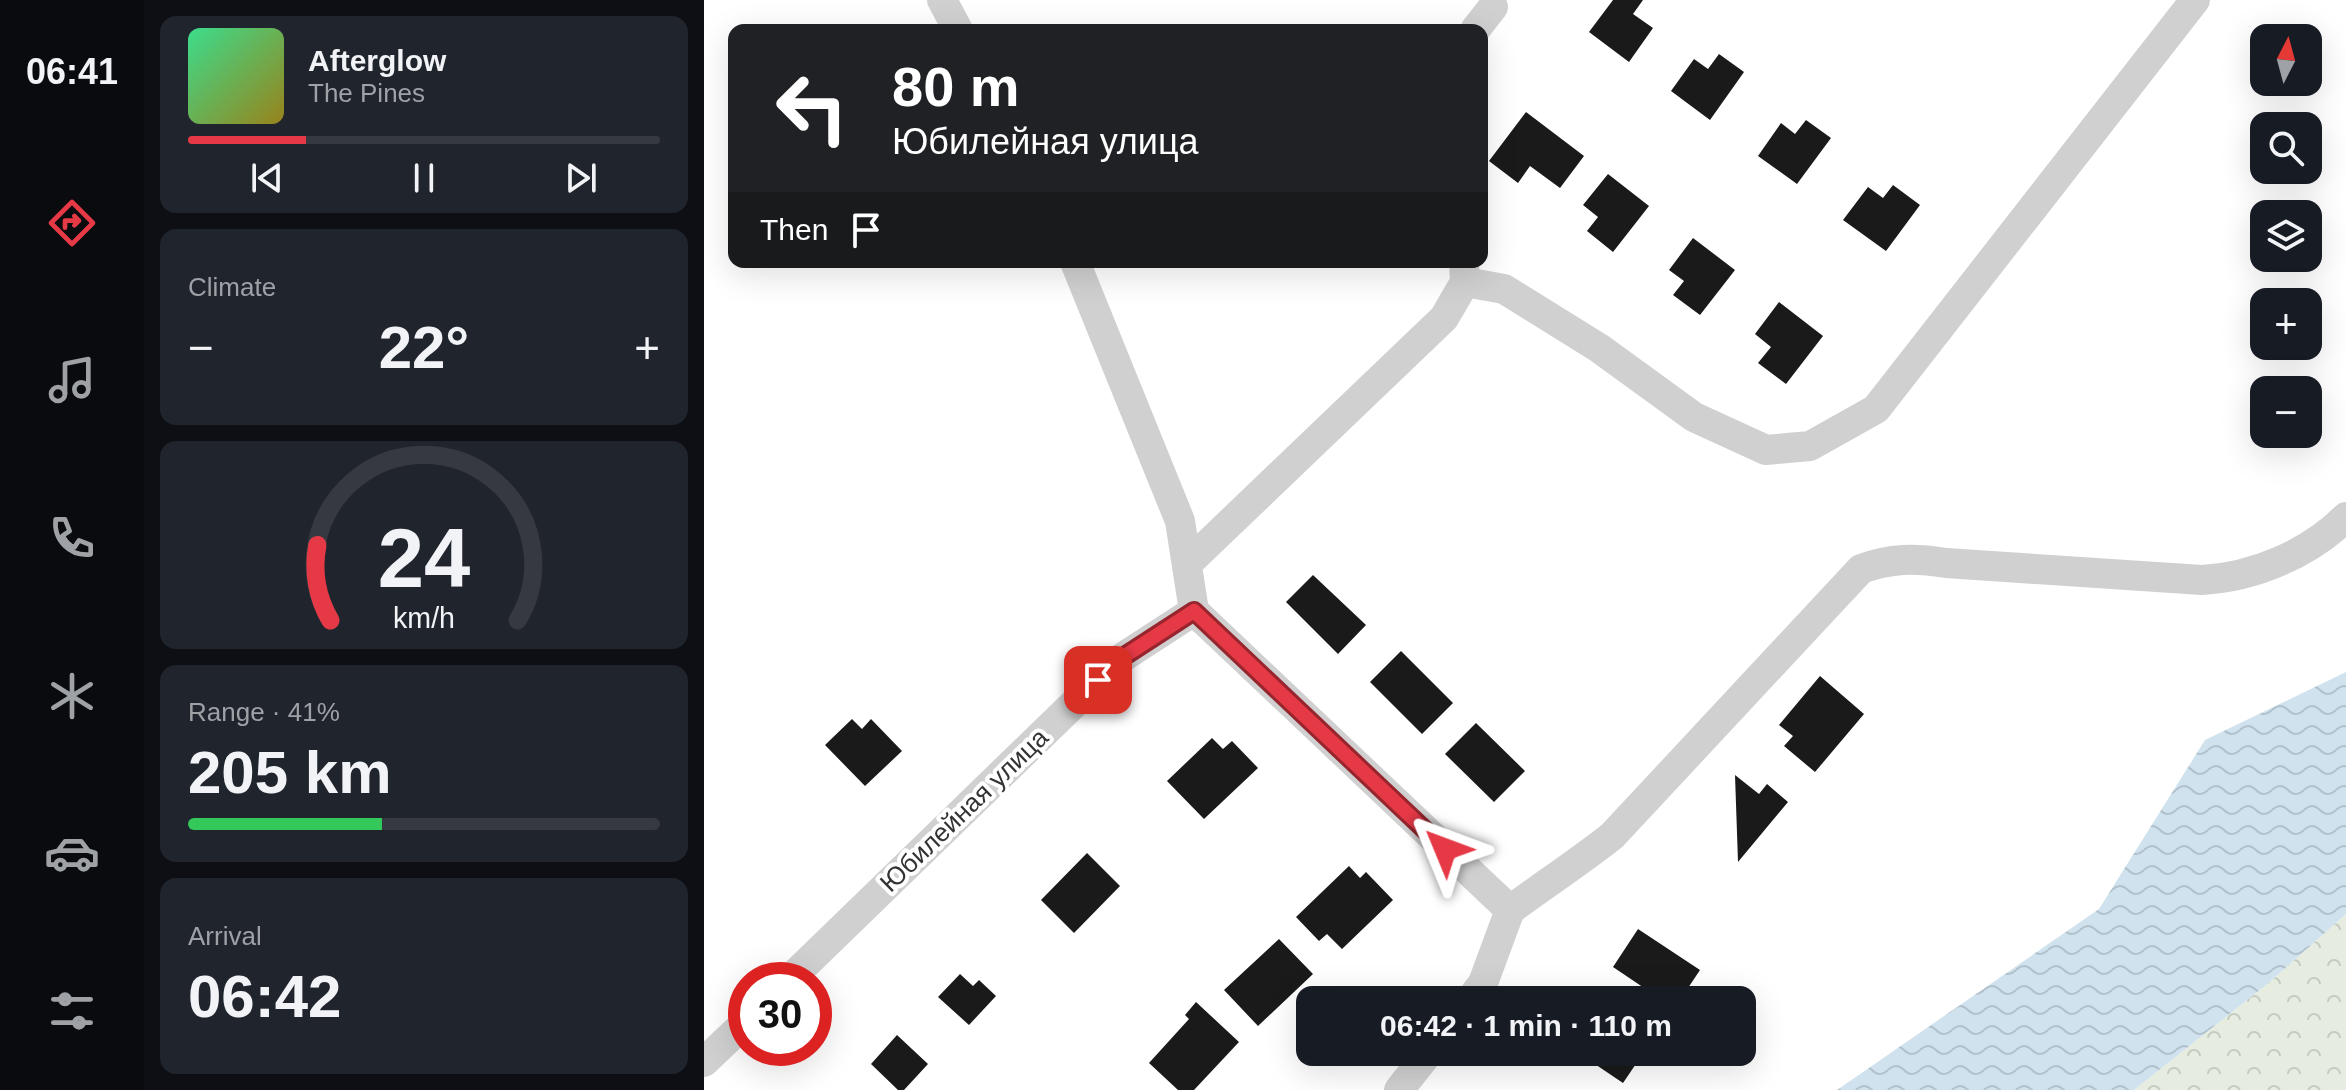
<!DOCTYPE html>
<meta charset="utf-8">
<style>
:root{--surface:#171b24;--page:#20242c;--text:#f1f3f6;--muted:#9ea1a6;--line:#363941;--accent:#e63946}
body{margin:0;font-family:Arial,sans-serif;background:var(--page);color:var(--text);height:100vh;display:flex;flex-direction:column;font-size:30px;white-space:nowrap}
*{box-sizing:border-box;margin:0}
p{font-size:26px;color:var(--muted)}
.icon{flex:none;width:44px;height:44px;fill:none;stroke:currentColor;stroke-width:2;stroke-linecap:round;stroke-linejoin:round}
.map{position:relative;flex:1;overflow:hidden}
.drawer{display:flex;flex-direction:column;gap:16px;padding:16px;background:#0d0f14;width:560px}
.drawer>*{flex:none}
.guide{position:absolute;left:24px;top:24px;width:760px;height:244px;border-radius:16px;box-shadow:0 8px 32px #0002;background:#202124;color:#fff;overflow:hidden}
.needle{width:52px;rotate:6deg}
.fabs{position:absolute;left:1546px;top:24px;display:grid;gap:16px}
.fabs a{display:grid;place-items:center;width:72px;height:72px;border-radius:16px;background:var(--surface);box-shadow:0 8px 32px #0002;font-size:40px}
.speed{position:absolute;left:24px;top:962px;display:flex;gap:16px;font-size:40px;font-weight:700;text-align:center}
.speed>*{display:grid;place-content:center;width:104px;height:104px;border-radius:50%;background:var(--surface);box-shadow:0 8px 32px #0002;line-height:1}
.speed .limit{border:12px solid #d22;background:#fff;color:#111}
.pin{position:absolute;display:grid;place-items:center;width:68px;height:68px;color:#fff;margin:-34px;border-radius:16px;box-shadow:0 4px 12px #0006}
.me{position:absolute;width:88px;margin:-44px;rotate:314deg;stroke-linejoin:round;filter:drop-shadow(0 0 6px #0008)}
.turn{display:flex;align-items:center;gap:28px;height:168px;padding:0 32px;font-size:36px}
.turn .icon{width:104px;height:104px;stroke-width:2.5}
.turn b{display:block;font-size:56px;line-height:68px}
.then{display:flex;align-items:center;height:76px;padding:0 32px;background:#0003;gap:16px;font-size:30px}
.big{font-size:60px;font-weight:800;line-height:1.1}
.drawer .widget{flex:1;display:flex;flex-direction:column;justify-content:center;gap:12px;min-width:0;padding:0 28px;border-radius:16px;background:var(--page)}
.drawer .dial{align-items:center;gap:0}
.dial svg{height:208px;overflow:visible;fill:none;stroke:var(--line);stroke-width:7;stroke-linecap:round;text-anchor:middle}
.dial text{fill:var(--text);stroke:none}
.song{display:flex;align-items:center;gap:24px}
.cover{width:96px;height:96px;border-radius:12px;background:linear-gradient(135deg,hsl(150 70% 55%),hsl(50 70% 35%))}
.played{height:8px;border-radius:4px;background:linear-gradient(90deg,var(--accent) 25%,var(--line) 25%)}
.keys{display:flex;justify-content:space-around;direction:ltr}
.heat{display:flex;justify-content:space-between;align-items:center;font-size:44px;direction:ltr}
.charge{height:12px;border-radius:6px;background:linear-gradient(90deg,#34c759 41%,var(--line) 0)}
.trip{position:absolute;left:592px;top:986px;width:460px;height:80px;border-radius:16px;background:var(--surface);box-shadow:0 8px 32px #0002;font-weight:800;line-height:80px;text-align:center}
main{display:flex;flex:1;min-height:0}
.menu{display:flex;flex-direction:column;width:144px;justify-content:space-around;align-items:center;background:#090b0e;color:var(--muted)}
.menu .icon{width:56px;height:56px}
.menu .selected{color:var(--accent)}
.menu b{font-size:36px;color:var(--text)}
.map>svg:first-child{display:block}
</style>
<main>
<nav class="menu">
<b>06:41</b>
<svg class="icon selected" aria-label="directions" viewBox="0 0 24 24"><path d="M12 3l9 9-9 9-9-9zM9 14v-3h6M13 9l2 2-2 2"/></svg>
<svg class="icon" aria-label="music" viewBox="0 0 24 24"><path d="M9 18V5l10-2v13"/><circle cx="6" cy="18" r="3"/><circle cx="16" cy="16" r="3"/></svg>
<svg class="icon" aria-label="phone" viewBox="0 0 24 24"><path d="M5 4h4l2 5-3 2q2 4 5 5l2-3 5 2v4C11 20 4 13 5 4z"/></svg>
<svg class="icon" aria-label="climate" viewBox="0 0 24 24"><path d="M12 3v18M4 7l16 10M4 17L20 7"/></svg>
<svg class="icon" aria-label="car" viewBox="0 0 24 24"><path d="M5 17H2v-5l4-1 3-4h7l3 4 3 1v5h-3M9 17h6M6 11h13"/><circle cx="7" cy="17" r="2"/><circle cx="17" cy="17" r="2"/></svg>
<svg class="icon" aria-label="filters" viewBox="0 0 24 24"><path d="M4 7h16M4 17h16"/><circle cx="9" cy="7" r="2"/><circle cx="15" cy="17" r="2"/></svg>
</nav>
<section class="drawer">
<div class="widget">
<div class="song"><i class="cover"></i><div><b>Afterglow</b><p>The Pines</p></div></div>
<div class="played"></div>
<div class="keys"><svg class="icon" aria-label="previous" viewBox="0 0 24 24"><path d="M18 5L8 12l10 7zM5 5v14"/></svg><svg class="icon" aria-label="pause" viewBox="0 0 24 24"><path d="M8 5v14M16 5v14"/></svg><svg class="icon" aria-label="next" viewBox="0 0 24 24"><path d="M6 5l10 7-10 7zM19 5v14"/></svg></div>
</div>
<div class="widget"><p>Climate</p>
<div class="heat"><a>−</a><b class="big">22°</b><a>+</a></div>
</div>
<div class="widget dial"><svg viewBox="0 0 100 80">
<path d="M14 69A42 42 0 1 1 86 69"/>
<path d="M14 69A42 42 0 0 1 9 40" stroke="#e63946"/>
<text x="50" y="56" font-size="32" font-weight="700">24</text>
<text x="50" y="72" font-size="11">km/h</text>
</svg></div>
<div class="widget"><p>Range · 41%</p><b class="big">205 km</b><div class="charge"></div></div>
<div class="widget"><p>Arrival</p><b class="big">06:42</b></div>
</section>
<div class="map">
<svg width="1642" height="1090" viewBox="0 0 1642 1090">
<defs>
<pattern id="forest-crowns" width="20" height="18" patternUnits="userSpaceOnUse" patternTransform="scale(2)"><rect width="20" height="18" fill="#e6ecdf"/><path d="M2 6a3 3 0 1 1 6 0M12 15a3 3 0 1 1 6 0" fill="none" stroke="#c6cbc0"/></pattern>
<pattern id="water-waves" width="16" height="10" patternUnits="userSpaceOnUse" patternTransform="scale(2)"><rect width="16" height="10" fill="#cfe2ee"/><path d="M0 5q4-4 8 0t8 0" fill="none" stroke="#b2c2cd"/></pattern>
</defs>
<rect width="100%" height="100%" fill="#fff"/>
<path fill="url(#forest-crowns)" d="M1642,914V1090H1430L1567,981Z"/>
<path fill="url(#water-waves)" d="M1642,672V914L1567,981L1430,1090H1133L1395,909L1501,740Z"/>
<path fill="#1a1a1a" d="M909,0H939L929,14L949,28L925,62L885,32Z
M1015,54L1040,72L1006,120L967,91L990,59L1004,69Z
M822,112L880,156L856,188L826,166L814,183L785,161Z
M1102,120L1127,138L1093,184L1054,156L1077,123L1091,134Z
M904,174L945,206L909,252L883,231L894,217L879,205Z
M1189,185L1216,205L1182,251L1139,220L1164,187L1179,198Z
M989,238L1031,270L996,315L969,295L980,281L965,270Z
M1075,302L1119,336L1082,384L1054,363L1067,347L1051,334Z
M609,575L662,625L634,654L582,602Z
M697,651L749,703L718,734L666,682Z
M1116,676L1160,714L1111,772L1080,746L1089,736L1075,725Z
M148,719L158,729L167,719L198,751L161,786L121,745Z
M772,723L821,771L790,802L741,754Z
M508,738L519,749L528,741L554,768L500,819L463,781Z
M1031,775L1055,794L1063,784L1084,802L1034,862Z
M383,853L416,886L370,933L337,900Z
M645,866L656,878L662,872L689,900L638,949L623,934L615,941L592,917Z
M934,929L996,970L976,1000H958L909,967Z
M575,939L609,974L554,1026L520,990Z
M256,974L269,986L275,980L292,996L265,1025L234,997Z
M492,1002L535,1042L490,1090H474L445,1063L485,1019L481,1015Z
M193,1035L224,1064L200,1090H194L167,1064Z
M873,1052H940L919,1083Z"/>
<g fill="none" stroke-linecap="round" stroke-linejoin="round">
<path stroke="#d0d0d0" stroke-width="30" d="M238,0L254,30
M771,30L789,7
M371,262L476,521L490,611
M761,282L800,289L895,348L990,417L1062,450L1106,446L1172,409L1491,0
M483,564L740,318L761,282L760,262
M490,611L806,910L779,983L766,1000
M806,910C840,885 875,862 908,836L1157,569C1187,558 1211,558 1242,563L1498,580C1550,577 1605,554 1642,517
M85,980L416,659L490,611
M0,1062L42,1022
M695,1090L725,1052"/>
</g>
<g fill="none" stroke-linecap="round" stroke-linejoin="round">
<defs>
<path id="route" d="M394,680L416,659L490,611L741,849"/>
</defs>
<use href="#route" stroke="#96252e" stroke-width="20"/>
<use href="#route" stroke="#e63946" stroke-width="14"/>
</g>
<g text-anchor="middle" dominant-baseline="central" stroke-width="8" stroke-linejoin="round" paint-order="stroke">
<g font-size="26" fill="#333" stroke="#fff">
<text transform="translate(260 810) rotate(-44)">Юбилейная улица</text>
</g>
</g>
</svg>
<div class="fabs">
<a><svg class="needle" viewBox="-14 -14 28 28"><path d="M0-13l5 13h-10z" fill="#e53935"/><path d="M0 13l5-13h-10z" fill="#9ea1a6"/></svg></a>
<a><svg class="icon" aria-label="search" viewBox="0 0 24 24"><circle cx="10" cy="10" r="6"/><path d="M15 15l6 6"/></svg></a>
<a><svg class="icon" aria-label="layers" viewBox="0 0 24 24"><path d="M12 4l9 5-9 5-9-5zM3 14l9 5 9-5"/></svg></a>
<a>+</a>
<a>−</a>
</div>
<div class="speed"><div class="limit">30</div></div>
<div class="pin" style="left:394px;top:680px;background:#d93025"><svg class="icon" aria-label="arrive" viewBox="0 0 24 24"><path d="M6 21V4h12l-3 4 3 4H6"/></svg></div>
<svg class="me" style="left:741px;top:849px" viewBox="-20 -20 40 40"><path d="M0-17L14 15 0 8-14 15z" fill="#e63946" stroke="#fff" stroke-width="4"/></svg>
<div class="trip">06:42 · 1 min · 110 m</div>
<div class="guide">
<div class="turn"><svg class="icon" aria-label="left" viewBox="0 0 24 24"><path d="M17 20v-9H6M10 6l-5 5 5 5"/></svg><div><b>80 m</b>Юбилейная улица</div></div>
<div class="then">Then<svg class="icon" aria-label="arrive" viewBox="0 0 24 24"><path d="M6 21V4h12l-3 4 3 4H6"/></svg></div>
</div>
</div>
</main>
